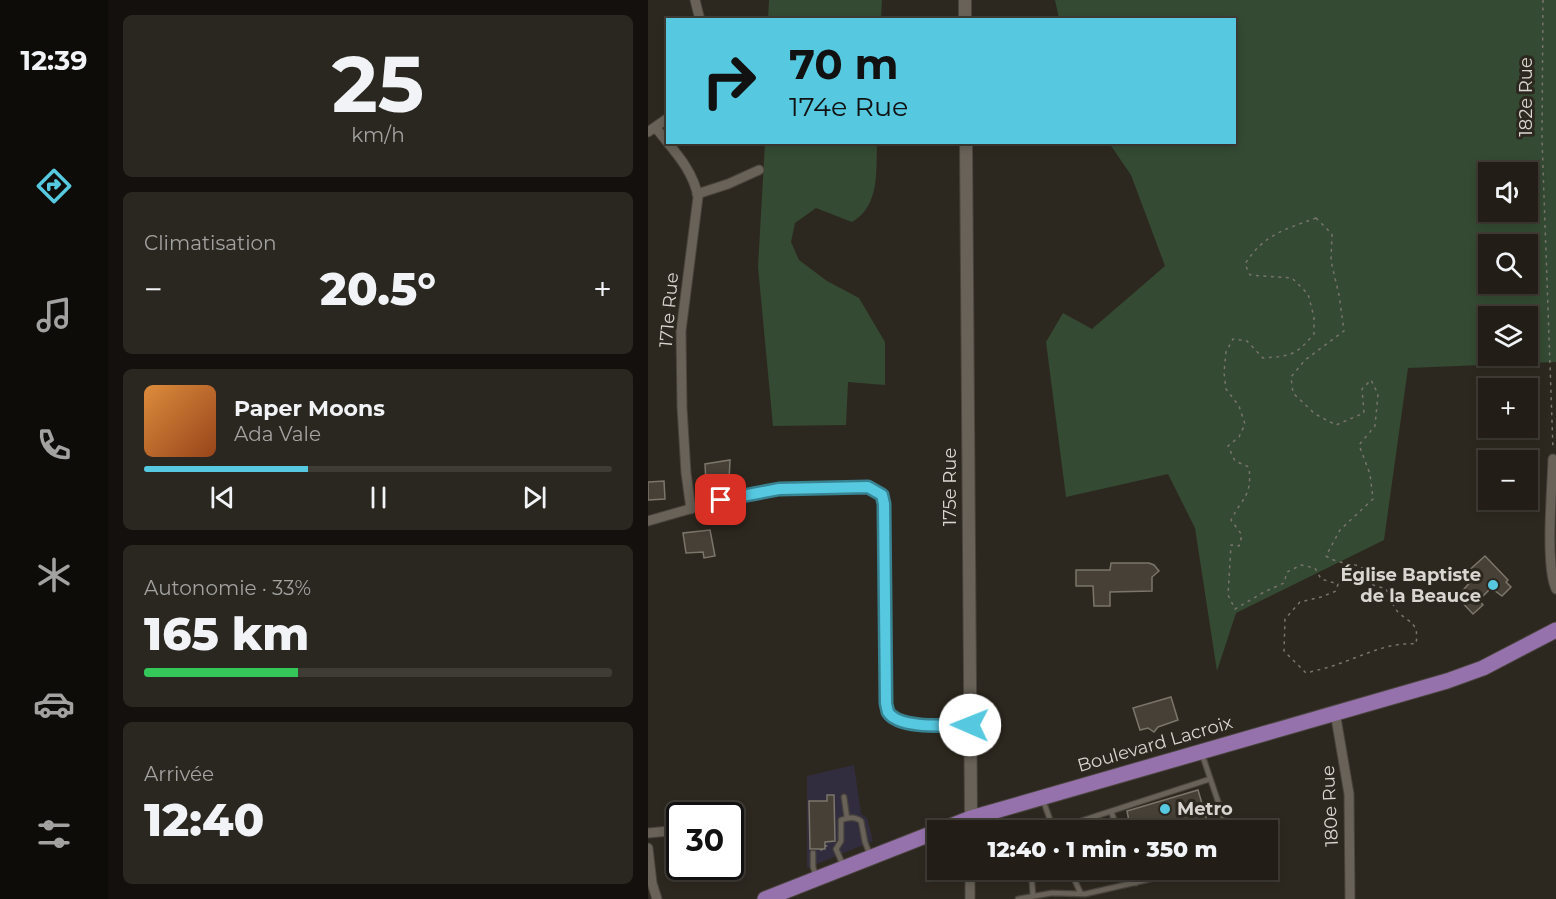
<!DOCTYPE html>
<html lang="fr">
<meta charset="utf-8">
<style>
:root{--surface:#221e17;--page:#2a2720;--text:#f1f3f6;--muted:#a2a2a1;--line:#3f3c36;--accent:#56c9e0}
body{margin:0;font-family:Montserrat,sans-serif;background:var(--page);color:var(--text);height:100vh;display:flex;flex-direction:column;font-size:22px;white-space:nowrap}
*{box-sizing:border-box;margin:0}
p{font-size:20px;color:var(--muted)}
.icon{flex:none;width:33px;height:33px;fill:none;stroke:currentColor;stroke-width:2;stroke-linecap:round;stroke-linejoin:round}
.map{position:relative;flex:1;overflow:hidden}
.drawer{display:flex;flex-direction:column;gap:15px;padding:15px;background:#13100d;width:540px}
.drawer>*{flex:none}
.top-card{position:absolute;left:18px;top:18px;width:570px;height:126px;border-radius:0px;box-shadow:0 3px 9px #0003,0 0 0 2px var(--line);background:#56c9e0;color:#111;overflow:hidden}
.fabs{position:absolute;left:830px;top:162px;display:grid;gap:12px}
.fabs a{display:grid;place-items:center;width:60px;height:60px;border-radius:0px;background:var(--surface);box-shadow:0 3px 9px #0003,0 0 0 2px var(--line);font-size:30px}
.speed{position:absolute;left:18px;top:802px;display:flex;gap:12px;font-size:30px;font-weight:700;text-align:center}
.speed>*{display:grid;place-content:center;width:78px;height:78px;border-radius:50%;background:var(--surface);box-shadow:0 3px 9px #0003,0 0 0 2px var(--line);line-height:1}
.speed .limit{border:3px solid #111;border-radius:9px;background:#fff;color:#111}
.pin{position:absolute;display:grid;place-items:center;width:51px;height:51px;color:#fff;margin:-26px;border-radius:12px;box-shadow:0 3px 9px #0006}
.me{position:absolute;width:66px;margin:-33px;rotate:271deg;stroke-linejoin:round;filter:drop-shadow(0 0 4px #0008)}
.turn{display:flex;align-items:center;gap:21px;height:126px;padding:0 24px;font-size:27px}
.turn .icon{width:78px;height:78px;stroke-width:2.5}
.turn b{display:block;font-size:42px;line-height:51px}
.big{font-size:45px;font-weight:800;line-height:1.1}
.drawer .widget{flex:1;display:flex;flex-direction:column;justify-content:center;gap:9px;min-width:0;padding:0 21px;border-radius:9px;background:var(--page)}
.drawer .dial{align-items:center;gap:0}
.dial b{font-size:78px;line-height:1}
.song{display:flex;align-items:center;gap:18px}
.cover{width:72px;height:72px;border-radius:9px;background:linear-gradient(135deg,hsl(30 70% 55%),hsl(20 70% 35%))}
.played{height:6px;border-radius:3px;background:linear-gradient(90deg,var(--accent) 35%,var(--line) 35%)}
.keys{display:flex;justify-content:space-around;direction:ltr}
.heat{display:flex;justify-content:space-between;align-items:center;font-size:33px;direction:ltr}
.charge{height:9px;border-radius:4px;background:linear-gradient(90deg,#34c759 33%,var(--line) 0)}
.trip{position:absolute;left:279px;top:820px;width:351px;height:60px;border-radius:0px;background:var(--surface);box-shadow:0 3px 9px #0003,0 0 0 2px var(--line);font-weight:800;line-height:60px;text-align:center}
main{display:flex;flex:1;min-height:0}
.tab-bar{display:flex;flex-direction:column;width:108px;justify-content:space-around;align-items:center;background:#0e0c09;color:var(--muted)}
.tab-bar .icon{width:42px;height:42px}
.tab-bar .current{color:var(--accent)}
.tab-bar b{font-size:27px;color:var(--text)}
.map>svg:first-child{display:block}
</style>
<main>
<nav class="tab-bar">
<b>12:39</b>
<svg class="icon current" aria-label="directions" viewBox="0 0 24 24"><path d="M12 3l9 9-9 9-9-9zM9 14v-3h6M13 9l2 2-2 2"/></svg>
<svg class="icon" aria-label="music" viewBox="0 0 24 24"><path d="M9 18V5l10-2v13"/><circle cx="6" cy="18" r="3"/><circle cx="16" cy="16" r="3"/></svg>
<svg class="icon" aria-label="phone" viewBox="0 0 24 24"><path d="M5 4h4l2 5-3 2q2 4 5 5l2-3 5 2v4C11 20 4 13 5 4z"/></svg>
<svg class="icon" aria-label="climate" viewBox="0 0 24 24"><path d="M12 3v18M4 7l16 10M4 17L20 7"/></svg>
<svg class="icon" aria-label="car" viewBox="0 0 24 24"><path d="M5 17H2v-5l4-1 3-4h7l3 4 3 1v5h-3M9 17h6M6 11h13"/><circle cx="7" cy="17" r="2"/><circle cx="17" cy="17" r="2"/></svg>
<svg class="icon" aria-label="filters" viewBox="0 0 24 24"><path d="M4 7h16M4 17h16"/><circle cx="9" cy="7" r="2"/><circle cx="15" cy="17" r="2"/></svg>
</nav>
<section class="drawer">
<div class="widget dial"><b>25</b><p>km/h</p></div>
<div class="widget"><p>Climatisation</p>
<div class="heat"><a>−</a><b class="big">20.5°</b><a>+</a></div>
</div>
<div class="widget">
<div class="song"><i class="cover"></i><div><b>Paper Moons</b><p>Ada Vale</p></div></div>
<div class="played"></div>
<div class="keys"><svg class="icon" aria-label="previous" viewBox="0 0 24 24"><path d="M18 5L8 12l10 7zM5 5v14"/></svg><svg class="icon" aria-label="pause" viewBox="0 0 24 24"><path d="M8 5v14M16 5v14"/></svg><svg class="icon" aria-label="next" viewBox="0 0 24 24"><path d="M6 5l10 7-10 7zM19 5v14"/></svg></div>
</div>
<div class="widget"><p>Autonomie · 33%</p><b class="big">165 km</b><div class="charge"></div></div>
<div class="widget"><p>Arrivée</p><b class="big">12:40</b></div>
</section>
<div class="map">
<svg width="908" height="899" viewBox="0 0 908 899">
<rect width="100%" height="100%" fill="#2d281f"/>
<path fill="#322d3e" d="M206,765L213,814L219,818L225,841L159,868V776Z"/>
<path fill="#344a32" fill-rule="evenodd" d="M121,0H234L233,19H120Z
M407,0H908V362L760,368L736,540L588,613L569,671L547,528L520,474L418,497L398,342L415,313L444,329L517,266L483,175L461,143L586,142V20L411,19ZM840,172H879V212H840ZM840,244H879V284H840ZM840,316H879V356H840Z
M117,143H229C228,171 232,206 204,222L168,208L147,223L143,242L151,260L179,281L211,298L237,342V385L200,382L198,425L125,426L110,267Z"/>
<path fill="#464037" stroke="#7b756a" stroke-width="1.5" d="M82,460L81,481L58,483L57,464Z
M16,481L17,499L0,500V482Z
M62,530L67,556L56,558L55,552L38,553L35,533Z
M837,556L860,580L858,582L863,587L854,596L843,588L831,600L835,605L825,614L809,597L824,580L817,574Z
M463,563H501L506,565L511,571L504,577V591L462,592V606H446L445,586H428V570H462Z
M523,697L530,720L510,727L506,732L500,728L492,730L485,708Z
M550,790L562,831H483L479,811Z
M179,795H186L187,841L177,842V849H162L161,801H179Z"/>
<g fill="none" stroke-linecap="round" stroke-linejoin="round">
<defs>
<path id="service" d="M554,754L580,831
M196,797L199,818
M395,800L406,831
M463,811L470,831
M402,831L562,779
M165,853V867L168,876
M195,865L188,849L193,841V820C200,818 206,816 213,821L217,842L222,855
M383,870L385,896
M422,870L433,894
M483,870L488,883
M322,877L330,874L334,870
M370,899L404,893L437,894L542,870"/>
<path id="minor" d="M47,0L52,20
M8,128C25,150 45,169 50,197L33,331L34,407L38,473L43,509
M0,132L20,118
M49,194L80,184L111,170
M905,459C904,489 897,565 908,589
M0,521L73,500L117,491L220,487C230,491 234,494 236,504L238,703C239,710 241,715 247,719C262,729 303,725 322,725
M687,712L701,794L702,899
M323,831V818
M0,833L32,830
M0,848L4,883L9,899
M322,899V870"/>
<path id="tertiary" d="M317,0V20
M318,142L323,818"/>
<path id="primary" d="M117,899L323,818L799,681L835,668L908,630"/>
</defs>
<use href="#service" stroke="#49443d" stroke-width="7"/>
<use href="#minor" stroke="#49443d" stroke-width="11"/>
<use href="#tertiary" stroke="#49443d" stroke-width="14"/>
<use href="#primary" stroke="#49443d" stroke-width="17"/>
<path stroke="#78746d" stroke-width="1.5" stroke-dasharray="3 4.5" stroke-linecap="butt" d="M895,0L894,139L905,449
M668,218L684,234L683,261L691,295L696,331L657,360L643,377L645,393L667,414L688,425L716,413L714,389L723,380L730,394L727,426L711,445L722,474L725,499L692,530L678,556C695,567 702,559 719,571L722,584L738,589C742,596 745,607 750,612C763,624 771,623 768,644C740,642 717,655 690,664C680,668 669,670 658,673L636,651L637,619L652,602L673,597L688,591L690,584L673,579L667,568L653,565L639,572L636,583L616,592L587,609L580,595L583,545L591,546L594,535L583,520C595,496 604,497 601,467L587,461L580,446L591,437L597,424L591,406L578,389L576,373L578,352L585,339L599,341L615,358C643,356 647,356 666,334V317L660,294L644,278L602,275L597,264C616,234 636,230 668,218Z
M172,850L177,849V846H182"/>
<use href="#service" stroke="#686258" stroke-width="4.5"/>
<use href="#minor" stroke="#686258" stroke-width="9"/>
<use href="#tertiary" stroke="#686258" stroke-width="12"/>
<use href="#primary" stroke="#9672ad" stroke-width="15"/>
</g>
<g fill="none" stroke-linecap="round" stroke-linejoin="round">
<defs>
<path id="route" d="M73,500L131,489L220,487L234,495L236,504L238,703C238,704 240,712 240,712C251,730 303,725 322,725"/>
</defs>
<use href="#route" stroke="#388392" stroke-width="15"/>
<use href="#route" stroke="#56c9e0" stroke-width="10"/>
</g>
<g fill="#56c9e0" stroke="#2d281f" stroke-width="2">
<circle cx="845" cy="585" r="6"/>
<circle cx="517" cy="809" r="6"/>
</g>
<g text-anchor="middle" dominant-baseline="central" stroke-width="6" stroke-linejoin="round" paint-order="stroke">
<g font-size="18" fill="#d9d5d0" stroke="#2d281f">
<text transform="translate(878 97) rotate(-90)">182e Rue</text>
<text transform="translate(21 310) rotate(-85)">171e Rue</text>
<text transform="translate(302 487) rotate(-90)">175e Rue</text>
<text transform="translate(507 744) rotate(-16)">Boulevard Lacroix</text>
<text transform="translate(682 806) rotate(-93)">180e Rue</text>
</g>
<g font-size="18" font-weight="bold" fill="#d9d5d0" stroke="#2d281f" text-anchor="end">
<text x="833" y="575">Église Baptiste<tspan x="833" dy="21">de la Beauce</tspan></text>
<text x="529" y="809" text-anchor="start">Metro</text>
</g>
</g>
</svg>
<div class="fabs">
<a><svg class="icon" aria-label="sound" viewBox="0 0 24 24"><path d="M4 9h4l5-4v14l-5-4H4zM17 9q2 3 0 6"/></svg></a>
<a><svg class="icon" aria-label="search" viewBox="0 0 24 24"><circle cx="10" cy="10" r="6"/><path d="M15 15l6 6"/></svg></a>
<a><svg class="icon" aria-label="layers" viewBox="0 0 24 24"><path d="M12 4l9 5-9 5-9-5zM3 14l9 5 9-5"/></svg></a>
<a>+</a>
<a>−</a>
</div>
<div class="speed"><div class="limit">30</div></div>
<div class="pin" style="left:73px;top:500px;background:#d93025"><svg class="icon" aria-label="arrive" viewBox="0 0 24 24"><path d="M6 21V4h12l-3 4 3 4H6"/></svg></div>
<svg class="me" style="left:322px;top:725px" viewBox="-20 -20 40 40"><circle r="19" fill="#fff"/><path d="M0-13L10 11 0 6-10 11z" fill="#56c9e0"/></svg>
<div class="trip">12:40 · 1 min · 350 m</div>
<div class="top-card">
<div class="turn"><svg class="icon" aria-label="right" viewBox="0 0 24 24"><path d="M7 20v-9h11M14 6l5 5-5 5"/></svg><div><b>70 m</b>174e Rue</div></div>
</div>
</div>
</main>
